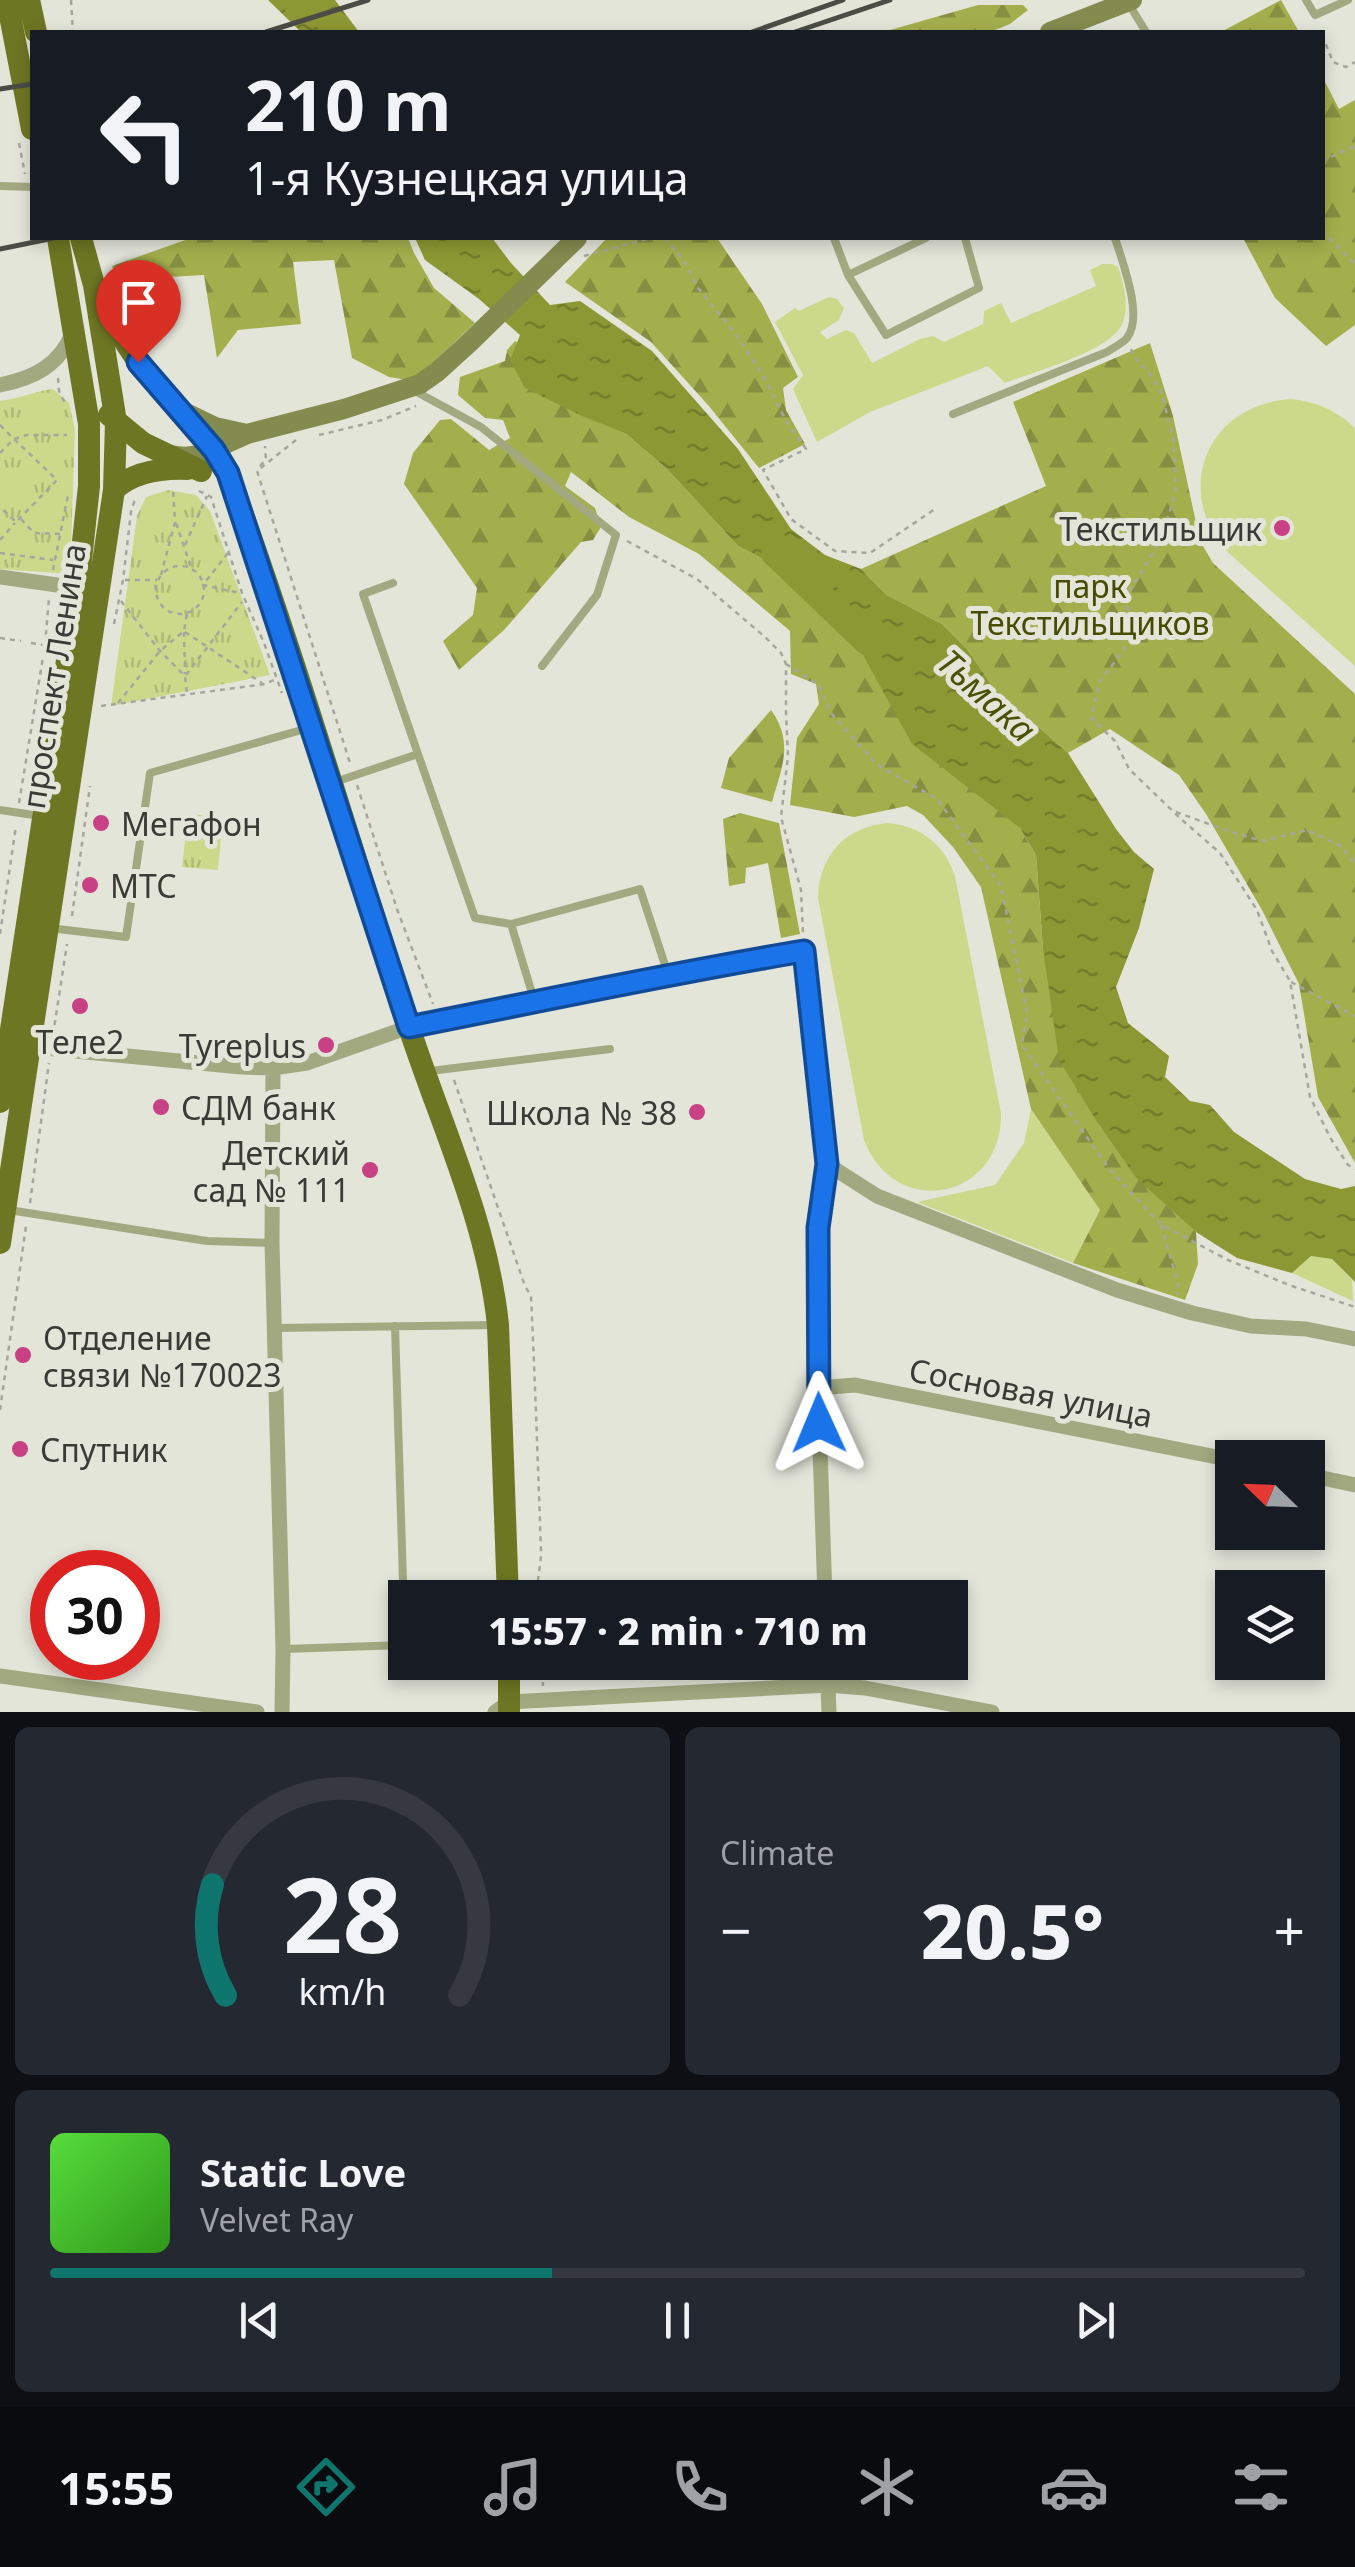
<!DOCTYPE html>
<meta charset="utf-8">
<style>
:root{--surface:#171b24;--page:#242831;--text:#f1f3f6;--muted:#9ea1a6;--line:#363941;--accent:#0f766e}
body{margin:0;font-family:"Noto Sans",sans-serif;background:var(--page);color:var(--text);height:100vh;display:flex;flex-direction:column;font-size:38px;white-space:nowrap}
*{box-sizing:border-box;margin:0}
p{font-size:32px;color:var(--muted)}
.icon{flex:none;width:55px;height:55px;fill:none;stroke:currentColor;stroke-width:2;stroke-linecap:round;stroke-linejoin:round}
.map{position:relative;height:1712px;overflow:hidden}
.side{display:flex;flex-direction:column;gap:15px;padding:15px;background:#0d0f14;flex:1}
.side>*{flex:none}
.banner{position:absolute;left:30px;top:30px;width:1295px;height:210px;border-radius:0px;box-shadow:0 5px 15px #0003;background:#171b24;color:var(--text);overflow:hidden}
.needle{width:65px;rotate:293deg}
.buttons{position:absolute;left:1215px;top:1440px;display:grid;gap:20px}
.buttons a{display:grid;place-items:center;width:110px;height:110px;border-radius:0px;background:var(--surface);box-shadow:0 5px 15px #0003;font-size:50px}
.speed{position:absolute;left:30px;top:1550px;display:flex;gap:20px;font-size:50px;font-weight:700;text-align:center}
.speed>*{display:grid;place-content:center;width:130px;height:130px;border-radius:50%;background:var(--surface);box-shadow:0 5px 15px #0003;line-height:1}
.speed .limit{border:15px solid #d22;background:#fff;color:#111}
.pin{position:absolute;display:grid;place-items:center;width:85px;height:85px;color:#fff;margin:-102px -42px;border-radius:50% 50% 50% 0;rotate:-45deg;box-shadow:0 0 10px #0007}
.pin .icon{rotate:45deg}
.me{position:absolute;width:110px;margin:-55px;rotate:359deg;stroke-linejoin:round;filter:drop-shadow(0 0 8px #0008)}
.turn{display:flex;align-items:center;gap:35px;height:210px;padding:0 50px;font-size:45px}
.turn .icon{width:130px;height:130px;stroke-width:2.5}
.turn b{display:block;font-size:70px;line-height:85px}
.big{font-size:75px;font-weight:800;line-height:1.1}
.side .widget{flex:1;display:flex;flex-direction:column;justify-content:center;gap:15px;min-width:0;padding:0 35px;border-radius:15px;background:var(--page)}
.side .dial{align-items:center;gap:0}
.dial svg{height:260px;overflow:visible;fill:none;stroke:var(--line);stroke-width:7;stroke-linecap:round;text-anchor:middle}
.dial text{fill:var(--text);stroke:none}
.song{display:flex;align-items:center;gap:30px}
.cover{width:120px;height:120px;border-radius:15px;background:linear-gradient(135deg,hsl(110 70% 55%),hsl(110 70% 35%))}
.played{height:10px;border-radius:5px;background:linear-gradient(90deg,var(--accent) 40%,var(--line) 40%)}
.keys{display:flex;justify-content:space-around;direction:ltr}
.heat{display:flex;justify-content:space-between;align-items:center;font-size:55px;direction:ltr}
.side .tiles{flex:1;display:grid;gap:15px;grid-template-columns:1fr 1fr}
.widget:last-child{grid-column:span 2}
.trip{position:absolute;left:388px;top:1580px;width:580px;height:100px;border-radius:0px;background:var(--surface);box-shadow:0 5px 15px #0003;font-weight:800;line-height:100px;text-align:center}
.dock{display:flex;height:160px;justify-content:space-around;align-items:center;background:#090b0e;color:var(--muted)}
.dock .icon{width:70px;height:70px}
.dock .active{color:var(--accent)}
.dock b{font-size:45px;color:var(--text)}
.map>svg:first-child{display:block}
</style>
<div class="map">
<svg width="1355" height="1712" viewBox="0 0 1355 1712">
<defs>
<pattern id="forest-firs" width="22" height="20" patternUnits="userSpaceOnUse" patternTransform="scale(2.5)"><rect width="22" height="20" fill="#a3af4d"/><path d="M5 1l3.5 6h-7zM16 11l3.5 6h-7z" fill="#868f41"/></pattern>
<pattern id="park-tufts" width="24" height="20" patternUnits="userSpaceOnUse" patternTransform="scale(2.5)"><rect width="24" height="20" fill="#ccd88a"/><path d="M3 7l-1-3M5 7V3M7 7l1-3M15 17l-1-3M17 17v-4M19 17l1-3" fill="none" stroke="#b0ba78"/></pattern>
<pattern id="water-ripples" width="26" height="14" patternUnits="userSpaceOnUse" patternTransform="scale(2.5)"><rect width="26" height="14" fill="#8c9833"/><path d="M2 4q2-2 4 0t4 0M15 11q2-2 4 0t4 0" fill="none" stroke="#737d2c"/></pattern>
</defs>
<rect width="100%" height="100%" fill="#e3e5d9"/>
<path fill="#ccd88a" d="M1102,264H1112L1118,267C1124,284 1129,305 1123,322C1113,351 1033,372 1005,383L988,366L870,412L817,442L793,389L803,375L775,322L795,308L799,311L829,297L837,299L844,308L839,320L820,332L827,339L846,330L854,333L872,363L920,339L933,336L944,342L983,324L984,311L1001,303L1011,323L1096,286L1090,270Z
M1291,399C1317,402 1336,410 1355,428V666L1222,547C1174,482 1211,404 1291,399Z
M889,823C922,827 944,844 955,876L1001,1113C1003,1200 895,1221 864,1140L818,898C819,855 846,826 889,823Z
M1031,1109L1100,1210L1073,1263L917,1202L995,1185L1024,1143Z
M1311,1256L1332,1259L1352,1280L1353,1301L1292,1273Z"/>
<path fill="url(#forest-firs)" d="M1281,0L1299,32H1221Z
M978,5H1023L1028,10L1010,24L990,32H883Z
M1323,78L1339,109L1355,100V325L1326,346L1275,298L1243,238H1322Z
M191,238H408L414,253L434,288L475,323L413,381L389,377L352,358L334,260L293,262L301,324L238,330L217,358L204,275L116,280L112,266Z
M607,238H717L762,304L798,377L783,388L786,410L805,444L759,468L708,405L651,342L565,282Z
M515,341L614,409L625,433L667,469L738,546L804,580L841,617L877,678L1020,828L1036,855L1043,949L1099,1125L1137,1178L1196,1232L1198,1264L1185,1300L1073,1263L1100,1210L1031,1109L981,887L953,847L923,815L907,806L854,817L790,805L797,738L819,704L816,684L791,674L790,631L699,554L629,517L571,472L565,486L595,508L601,527L593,540L581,542L504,630L459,670L443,641L473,615L477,588L404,484L413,453L440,420L451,419L489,450L510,438L503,420L485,418L458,395L460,377L505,361L507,350Z
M1150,343L1173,416L1200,541L1213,563L1355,694V1163L1318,1097L1299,984L1262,910L1206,814L1179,775L1110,729L1068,753L993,687L967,649L942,624L887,595L861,569L1046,486L1013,402Z
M771,710C794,742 782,767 772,802L721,788L729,758Z
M740,813L779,823L800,934L781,938L768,863L746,868L745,883L729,886L723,819Z"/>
<path fill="url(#park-tufts)" d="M53,389L69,403L75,429L70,574L0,569V401C19,399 35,391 53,389Z
M169,490L196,495L210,511L270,675L111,706L137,516L146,497Z
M188,814L223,817L218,870L182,867Z"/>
<path fill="url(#water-ripples)" d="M268,0H335L359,32H301Z
M415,238H492L511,263L550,305L580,301L652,351L738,449L791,529L825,555L861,569L887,595L942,624L967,649L993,687L1068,753L1116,829L1134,852L1154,869L1139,928L1116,987L1128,1023L1169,1056L1165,1077L1190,1101L1210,1105L1234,1132L1305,1179L1341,1189L1355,1186V1282L1332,1259L1311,1256L1292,1273L1237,1258L1196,1232L1137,1179L1099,1125L1059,1060L1043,949L1036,855L1020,828L912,744L842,617L804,580L738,546L667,469L625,433L582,416L525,388L510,360L520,335L479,299L425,260Z"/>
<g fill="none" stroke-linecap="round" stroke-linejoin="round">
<path stroke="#8c9833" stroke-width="28" d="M775,553L867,641"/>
<path stroke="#a5a79e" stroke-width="2.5" stroke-dasharray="5 5" stroke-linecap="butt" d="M71,0L73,32
M1322,35L1333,62L1346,67L1355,62
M19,143L25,174
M1322,161L1355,146
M1322,231L1355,264
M665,238L683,259L698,288L734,332L764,377L785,419L806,449L763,470L791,519L835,551L870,553L935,509
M584,256L651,238
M1131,349L1134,357L1147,370L1161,391L1173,438L1176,492L1160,541L1129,592L1124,650L1100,681L1091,718L1115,741L1129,769L1181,819L1220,853L1257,910L1272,951L1290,981L1310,1097L1331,1139L1348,1165L1355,1169
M58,378L59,391L65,403
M0,425L14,439L27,435H67
M319,435L382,420L416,406
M296,440L257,471L350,763
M0,453L14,439L57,480L16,522L0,507
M260,466L266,459L265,446
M199,491L211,497L242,593L264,643L282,693
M21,519L34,533L61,534
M176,523L191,567
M0,540L15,523
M627,541L697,579L765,637L781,653L786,664V712L788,756L781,817L801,890L803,934
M185,545L207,496
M0,553L53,560
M228,553L203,585L240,593
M156 590a24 24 0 1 1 48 0a24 24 0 1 1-48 0Z
M53,570L68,495
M161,575L175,522L173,490
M125,580H157
M121,601L160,651L185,676L187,693
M114,624L123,580L131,512L135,499
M184,632L185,674
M185,632L262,683
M0,638L21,641
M31,643L44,645
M786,664L819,685L831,713L876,764L937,799L1001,886L1027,1013L1022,1045L1110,1170L1160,1224L1228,1260L1289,1285L1355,1307
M186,675L242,602
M118,703L160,651L184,631L187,613
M101,706L265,684L276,679
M357,785L397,909L433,1004
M19,803L45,645L49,598
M1176,812L1228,831L1263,841L1307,830L1341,846L1355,864
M72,916L90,786
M0,934L16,826
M1291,982L1355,1016
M53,1035L67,944
M454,1080L525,1286L531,1296C535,1381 538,1466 541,1551C541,1567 536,1582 538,1598
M30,1203L49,1063
M1161,1225L1178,1283L1177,1295
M0,1410L26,1226
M542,1662L543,1686"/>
<path stroke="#a2a981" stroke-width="8" d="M1306,0L1315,15L1348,0
M1130,6L1146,32
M0,186L32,187
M834,238L848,275L886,335L979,288L965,238
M848,275L926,238
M415,391L481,427L616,535L597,595L542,666
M953,414L1107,352C1113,348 1123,343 1127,338C1144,316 1122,261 1115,238
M393,583L363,594L418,754
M335,782L418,754L475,918L511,924L535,1003
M0,810L40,816
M511,924L640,889L668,974
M49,928L126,937L150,773L312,727
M430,1071L610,1049
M9,1210L207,1241L272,1243
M395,1326L405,1645
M275,1328L496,1325
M283,1649L405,1645"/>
<path stroke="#a2a981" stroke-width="15" d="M0,385C34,378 59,366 73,332
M0,577L78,588
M24,1046L241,1067L273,1068L307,1063L409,1027L535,1003L668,974L804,951L827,1164L818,1228V1388L825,1598
M273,1068L272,1243L283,1649L282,1712
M827,1164L877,1196L1117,1290L1192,1313L1251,1326L1306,1329L1355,1339
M818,1388L855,1385L1232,1460
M1308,1475L1355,1485
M827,1662L829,1712
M0,1676L257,1712
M495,1712L509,1702L828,1685L865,1688L992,1712"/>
<path stroke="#838b4e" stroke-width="20" d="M1050,32L1132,0
M184,412L215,427L247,434
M169,455L184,457L200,455L247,434L344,409L420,384L437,372L470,342L577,238"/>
<path stroke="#6d7623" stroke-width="22" d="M7,0L32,129
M29,0L36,32
M94,285C110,319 129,351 152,380C178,412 207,438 228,473C294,653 348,838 407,1021C439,1121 487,1219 498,1325L508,1598
M109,415L143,443L201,471
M114,490C134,471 162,468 188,469
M0,1102L78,588L89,486V424L58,238
M0,1243L114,490L116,422L94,285L81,238
M509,1662V1712"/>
<path stroke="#4c4c47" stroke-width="5" d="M266,32L368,0
M752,32L843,0
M795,32L890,0
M0,89L32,84
M0,249L54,238"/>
</g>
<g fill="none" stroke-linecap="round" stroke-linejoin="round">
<defs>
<path id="route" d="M138,362L214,450L228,473L409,1027C541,1001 672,973 804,951L827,1164L818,1228L819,1423"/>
</defs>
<use href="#route" stroke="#114b97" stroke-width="25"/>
<use href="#route" stroke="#1a73e8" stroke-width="18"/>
</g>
<g fill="#c74184" stroke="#e3e5d9" stroke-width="4">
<circle cx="1282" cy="528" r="10"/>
<circle cx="101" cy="823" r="10"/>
<circle cx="90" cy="885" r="10"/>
<circle cx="80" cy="1006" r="10"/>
<circle cx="326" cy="1045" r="10"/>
<circle cx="161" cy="1107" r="10"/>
<circle cx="697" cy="1112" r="10"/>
<circle cx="370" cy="1170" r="10"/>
<circle cx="23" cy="1355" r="10"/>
<circle cx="20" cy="1449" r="10"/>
</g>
<g text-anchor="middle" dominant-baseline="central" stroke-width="10" stroke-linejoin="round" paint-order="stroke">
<g font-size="32" fill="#3a3a36" stroke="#e3e5d9" text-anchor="start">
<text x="1262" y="528" text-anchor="end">Текстильщик</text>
<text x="121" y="823">Мегафон</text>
<text x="110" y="885">МТС</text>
<text x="80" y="1041" text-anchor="middle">Теле2</text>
<text x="306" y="1045" text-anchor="end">Tyreplus</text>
<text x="181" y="1107">СДМ банк</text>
<text x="677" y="1112" text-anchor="end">Школа № 38</text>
<text x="350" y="1152" text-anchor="end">Детский<tspan x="350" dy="37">сад № 111</tspan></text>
<text x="43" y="1337">Отделение<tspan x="43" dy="37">связи №170023</tspan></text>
<text x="40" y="1449">Спутник</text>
</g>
<g font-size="32" fill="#464d00" stroke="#e3e5d9">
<text x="1090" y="585">парк<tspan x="1090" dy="37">Текстильщиков</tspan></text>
</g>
<g font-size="32" fill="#3a3a36" stroke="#e3e5d9">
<text transform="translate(53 676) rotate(-81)">проспект Ленина</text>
<text transform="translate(1031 1392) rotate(11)">Сосновая улица</text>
</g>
<g font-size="35" font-style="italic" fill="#4a5104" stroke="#e3e5d9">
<text transform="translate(987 695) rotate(42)">Тьмака</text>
</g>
</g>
</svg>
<div class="buttons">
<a><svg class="needle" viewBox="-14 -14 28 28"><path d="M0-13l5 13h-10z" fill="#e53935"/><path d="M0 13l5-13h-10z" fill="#9ea1a6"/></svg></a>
<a><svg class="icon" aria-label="layers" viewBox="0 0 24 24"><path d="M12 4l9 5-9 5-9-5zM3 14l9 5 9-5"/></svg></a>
</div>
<div class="speed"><div class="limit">30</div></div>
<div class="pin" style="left:138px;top:362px;background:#d93025"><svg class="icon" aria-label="arrive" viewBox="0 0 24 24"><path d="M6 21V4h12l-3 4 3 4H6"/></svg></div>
<svg class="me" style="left:819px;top:1423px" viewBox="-20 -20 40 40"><path d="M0-17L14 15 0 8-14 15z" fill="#1a73e8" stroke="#fff" stroke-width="4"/></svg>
<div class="trip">15:57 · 2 min · 710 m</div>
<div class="banner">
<div class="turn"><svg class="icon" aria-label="left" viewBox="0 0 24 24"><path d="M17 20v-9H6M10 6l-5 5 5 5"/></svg><div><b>210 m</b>1-я Кузнецкая улица</div></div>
</div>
</div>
<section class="side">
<div class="tiles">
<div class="widget dial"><svg viewBox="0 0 100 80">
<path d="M14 69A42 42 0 1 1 86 69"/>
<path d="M14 69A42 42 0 0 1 10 35" stroke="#0f766e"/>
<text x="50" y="56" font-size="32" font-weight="700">28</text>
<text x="50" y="72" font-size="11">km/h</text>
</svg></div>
<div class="widget"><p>Climate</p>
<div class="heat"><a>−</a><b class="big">20.5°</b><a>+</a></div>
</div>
<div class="widget">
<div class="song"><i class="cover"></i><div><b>Static Love</b><p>Velvet Ray</p></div></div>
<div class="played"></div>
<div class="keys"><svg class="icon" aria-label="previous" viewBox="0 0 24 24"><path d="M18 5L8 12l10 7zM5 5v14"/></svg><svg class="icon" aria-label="pause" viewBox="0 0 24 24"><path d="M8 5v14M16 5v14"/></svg><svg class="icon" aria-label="next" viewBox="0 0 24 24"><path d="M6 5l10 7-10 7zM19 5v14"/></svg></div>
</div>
</div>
</section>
<nav class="dock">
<b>15:55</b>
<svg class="icon active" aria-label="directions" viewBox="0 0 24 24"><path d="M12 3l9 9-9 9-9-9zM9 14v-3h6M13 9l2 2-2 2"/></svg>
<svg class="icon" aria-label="music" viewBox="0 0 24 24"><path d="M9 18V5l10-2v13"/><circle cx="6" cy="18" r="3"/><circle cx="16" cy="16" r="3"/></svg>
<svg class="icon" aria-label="phone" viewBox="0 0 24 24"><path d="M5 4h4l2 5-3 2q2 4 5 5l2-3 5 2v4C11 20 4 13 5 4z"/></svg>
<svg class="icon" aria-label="climate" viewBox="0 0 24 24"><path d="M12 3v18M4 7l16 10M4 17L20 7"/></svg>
<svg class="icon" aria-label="car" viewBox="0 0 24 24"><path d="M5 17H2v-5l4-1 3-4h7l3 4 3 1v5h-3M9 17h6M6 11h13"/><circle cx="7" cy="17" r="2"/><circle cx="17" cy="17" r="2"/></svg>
<svg class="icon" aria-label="filters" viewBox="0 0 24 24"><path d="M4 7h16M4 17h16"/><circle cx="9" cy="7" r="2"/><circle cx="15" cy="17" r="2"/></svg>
</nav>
